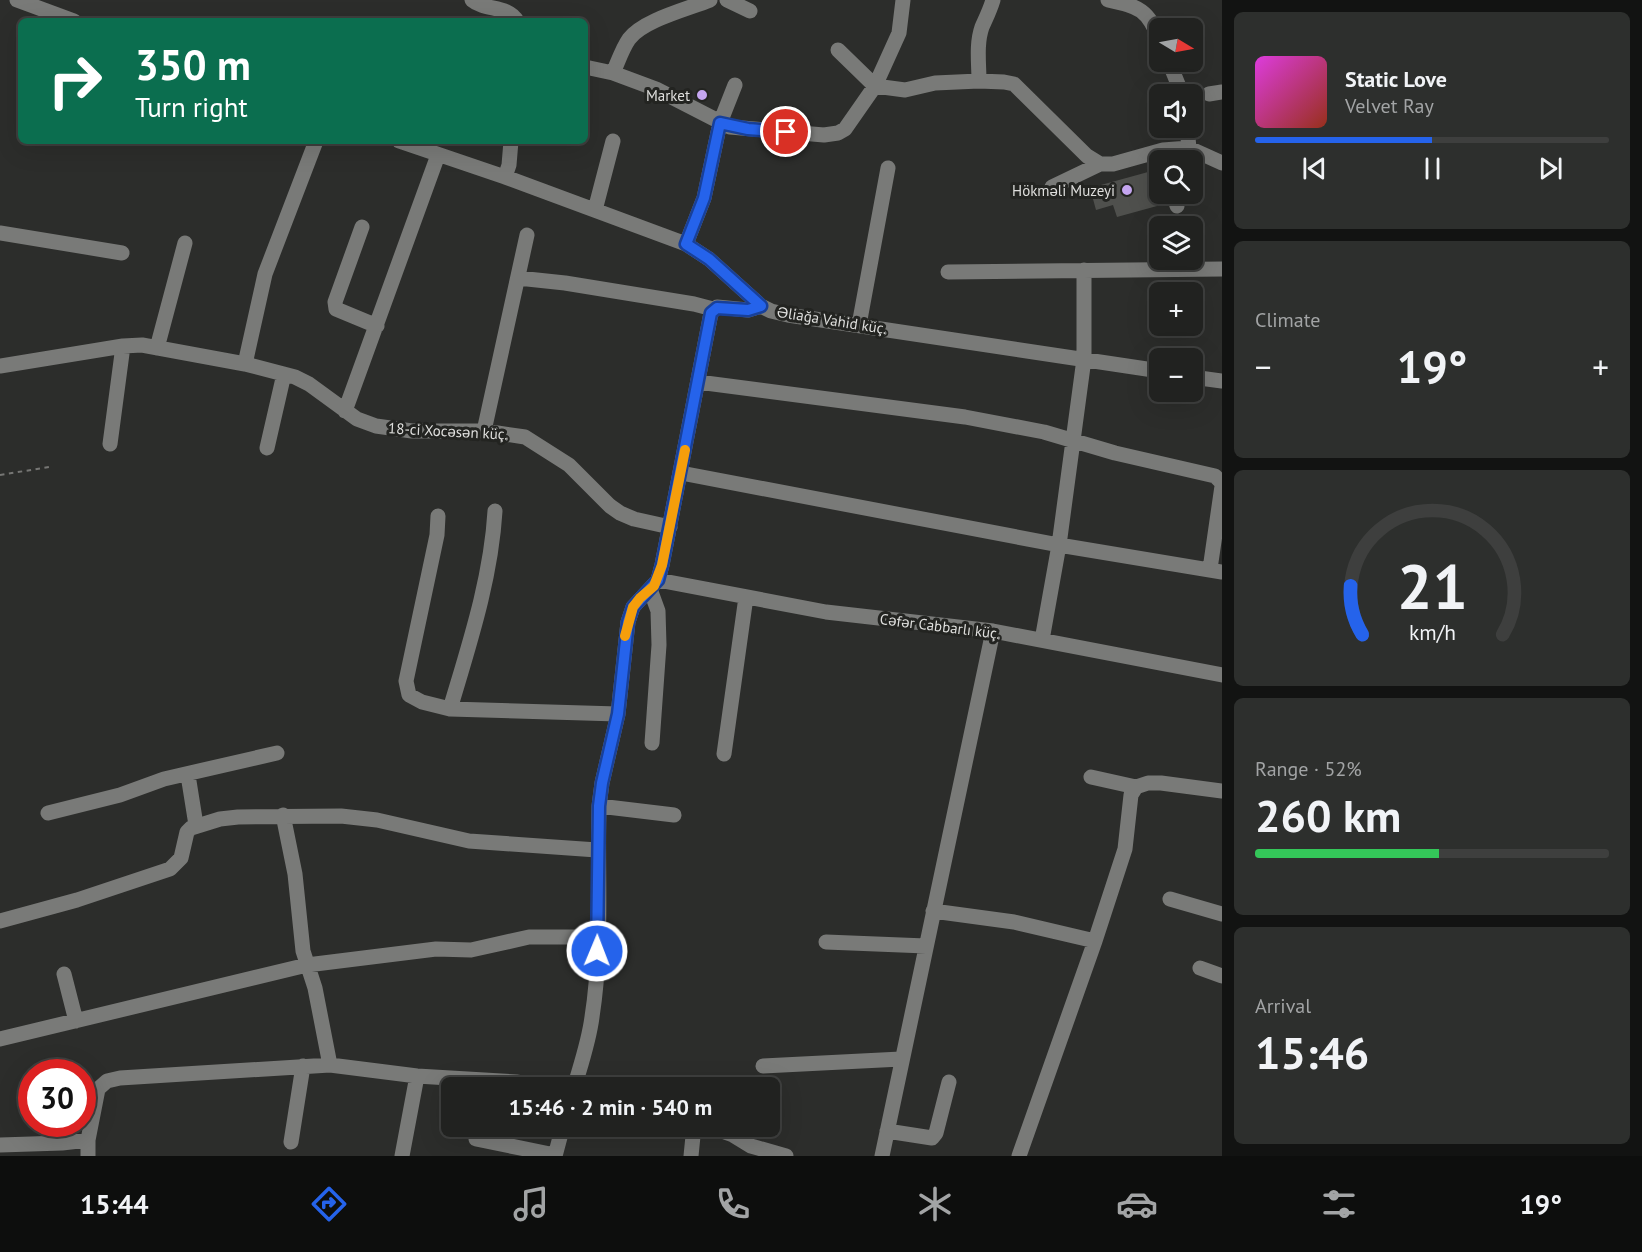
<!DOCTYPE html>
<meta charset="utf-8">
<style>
:root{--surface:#212220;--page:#2d2f2d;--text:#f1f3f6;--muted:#a2a4a5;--line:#3e3f3e;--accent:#2563eb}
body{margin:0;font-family:"PT Sans",sans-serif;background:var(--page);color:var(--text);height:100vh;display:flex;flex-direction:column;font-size:22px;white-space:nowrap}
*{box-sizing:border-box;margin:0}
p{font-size:20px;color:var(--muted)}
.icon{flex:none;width:33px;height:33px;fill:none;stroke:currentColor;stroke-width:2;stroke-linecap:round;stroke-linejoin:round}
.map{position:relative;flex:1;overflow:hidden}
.panel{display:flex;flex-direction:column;gap:12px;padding:12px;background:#121312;width:420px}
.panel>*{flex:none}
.hud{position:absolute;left:18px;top:18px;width:570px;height:126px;border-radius:9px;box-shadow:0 6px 24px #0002,0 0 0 2px var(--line);background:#0b6e4f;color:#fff;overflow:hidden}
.needle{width:39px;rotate:100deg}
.fabs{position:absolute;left:1149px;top:18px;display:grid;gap:12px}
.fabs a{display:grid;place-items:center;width:54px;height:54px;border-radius:9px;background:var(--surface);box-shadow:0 6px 24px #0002,0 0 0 2px var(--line);font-size:30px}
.speed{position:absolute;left:18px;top:1059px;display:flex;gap:12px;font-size:30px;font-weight:700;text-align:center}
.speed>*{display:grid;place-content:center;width:78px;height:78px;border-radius:50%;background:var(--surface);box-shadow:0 6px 24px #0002,0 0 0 2px var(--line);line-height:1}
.speed .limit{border:9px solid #d22;background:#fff;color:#111}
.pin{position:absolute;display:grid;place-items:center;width:51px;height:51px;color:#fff;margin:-26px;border:3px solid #fff;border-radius:50%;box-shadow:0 2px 6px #0007}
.me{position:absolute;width:66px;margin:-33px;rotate:1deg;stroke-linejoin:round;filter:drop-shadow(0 0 4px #0008)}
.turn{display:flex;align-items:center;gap:21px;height:126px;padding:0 18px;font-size:27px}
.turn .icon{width:78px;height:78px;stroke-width:2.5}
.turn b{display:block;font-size:42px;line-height:51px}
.big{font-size:45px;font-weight:700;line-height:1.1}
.panel .card{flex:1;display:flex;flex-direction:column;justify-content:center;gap:9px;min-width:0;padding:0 21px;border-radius:9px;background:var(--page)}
.panel .dial{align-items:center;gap:0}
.dial svg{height:156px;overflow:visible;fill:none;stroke:var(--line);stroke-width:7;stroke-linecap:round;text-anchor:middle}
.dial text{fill:var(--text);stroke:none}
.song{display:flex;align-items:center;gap:18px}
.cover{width:72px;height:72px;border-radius:9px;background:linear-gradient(135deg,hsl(300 70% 55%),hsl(10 70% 35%))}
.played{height:6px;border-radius:3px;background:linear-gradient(90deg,var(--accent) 50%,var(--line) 50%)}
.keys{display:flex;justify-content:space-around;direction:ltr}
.heat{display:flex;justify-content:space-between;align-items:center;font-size:33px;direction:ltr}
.charge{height:9px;border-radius:4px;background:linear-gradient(90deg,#34c759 52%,var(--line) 0)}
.trip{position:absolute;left:441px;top:1077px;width:339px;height:60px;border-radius:9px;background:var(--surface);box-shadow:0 6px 24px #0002,0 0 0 2px var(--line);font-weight:700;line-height:60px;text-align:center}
.menu{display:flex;height:96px;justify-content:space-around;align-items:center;background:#0d0e0d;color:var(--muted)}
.menu .icon{width:42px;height:42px}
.menu .selected{color:var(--accent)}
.menu b{font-size:27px;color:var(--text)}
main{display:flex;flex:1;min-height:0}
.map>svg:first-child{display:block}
</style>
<main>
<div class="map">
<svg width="1222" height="1156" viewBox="0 0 1222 1156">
<rect width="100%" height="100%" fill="#2c2d2b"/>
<path fill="#4f504d" d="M1148,172L1157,206L1117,217L1113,205L1096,210L1090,188Z"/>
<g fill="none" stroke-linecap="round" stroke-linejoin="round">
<path stroke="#767674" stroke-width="2" stroke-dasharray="4.5 4.5" stroke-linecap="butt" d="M0,475L49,467"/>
<path stroke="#797a78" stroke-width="15" d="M17,0L74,21
M472,0C485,11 508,5 517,21
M727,0L750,11
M1108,0C1140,7 1147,9 1160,40
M838,50L875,86L899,33L903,0
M1169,62L1182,94
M585,67L613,73L656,89L730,127L824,135L838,133L845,129L875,86L905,90L935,83L979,81L1004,82L1014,84L1087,156L1100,164H1113L1163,150L1189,148L1222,163
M613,73C618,62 622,49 629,39C643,20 688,9 710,0
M979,81C979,64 976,44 982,27C986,18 990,10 993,0
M1209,94L1222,92
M1187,128L1189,148
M399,141L505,177L686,244L709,259L761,306L771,311L788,315L1160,371
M505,177L509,165L511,141
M1052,187L1100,164
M1174,194L1177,206
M595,210L613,141
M362,227L335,302L336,309L377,326
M0,233L122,253
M686,244L704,198L720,123L735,85
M948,272L1222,269
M518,278L565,283L694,304L713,309
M859,325L888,168
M157,348L185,243
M245,364L265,274L316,141
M0,366L123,346L142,345L245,364L295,377L309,384L357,419L376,426L412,431H484L525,437L569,465L610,506L620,513L634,519L670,527
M1192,377L1222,381
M698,382L965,417L1044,432L1115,453L1215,476L1221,482L1222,486L1210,569
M345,411L438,155
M484,431L527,235
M110,444L123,346
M267,448L284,374
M681,473L1059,545L1222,572
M438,516L437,535L406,681L409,695L422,702L450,709L618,714
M658,580L826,612L993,631L1222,675
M650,589L658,611L659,645L652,743
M1042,640L1059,545L1084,359V270
M450,709C469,645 491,579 495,511
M724,754L746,597
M188,775L196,825
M1091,777L1136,787
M599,806L674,815
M48,813L120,795L164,779L277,753
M283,815L295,874L303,951L315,988L330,1065
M1170,899L1222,914
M933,911L1014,922L1095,941
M0,921L77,900L170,869L181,858L187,832L191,828L220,819L238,817L341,816L377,820L469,841L597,850
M826,942L926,946
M1200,968L1222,976
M64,974L76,1021
M0,1039L307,965L436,949L471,950L529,937H598
M763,1066L901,1059
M574,1088C581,1064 589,1041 592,1017C603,947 597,876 599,806L602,783L618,714L628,622L633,607L658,580L662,565L711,313L717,307L748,310L761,306
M695,1126L719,1130L733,1135L751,1146L786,1156
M887,1131L932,1138L936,1133L949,1082
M476,1139L555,1155
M88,1140V1156
M291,1142L303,1066
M0,1145L62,1143L88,1140L98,1089L107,1081L120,1078L330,1065L417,1076L516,1082L554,1088
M402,1156L417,1076
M555,1156L563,1126
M691,1156L694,1126
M882,1156L993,631
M1019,1156L1095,941L1125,849L1131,795L1136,787L1148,783H1161L1222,791"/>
</g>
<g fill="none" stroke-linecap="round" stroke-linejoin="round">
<defs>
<path id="route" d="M597,951L599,806L602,783L618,714L628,622L633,607L658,580L662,565L711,313L717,308L748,310L761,306L709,259L686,244L704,198L720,123L748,129L786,132"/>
</defs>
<use href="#route" stroke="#184099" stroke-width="15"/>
<use href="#route" stroke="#2563eb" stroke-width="10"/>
<path stroke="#f59e0b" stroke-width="10" d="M625,636L633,607L640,598L654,586L662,565L685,450"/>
</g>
<g fill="#c5a6f0" stroke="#232421" stroke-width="2">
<circle cx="702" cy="95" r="6"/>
<circle cx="1127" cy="190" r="6"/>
</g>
<g text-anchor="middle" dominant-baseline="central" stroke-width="6" stroke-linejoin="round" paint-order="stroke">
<g font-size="15" fill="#dfdfdd" stroke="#232421" text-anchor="end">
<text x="690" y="95">Market</text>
<text x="1115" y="190">Hökməli Muzeyi</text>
</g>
<g font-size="15" fill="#dfdfdd" stroke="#232421">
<text transform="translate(832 320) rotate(9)">Əliağa Vahid küç.</text>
<text transform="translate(448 431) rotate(3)">18-ci Xocəsən küç.</text>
<text transform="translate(940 626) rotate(7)">Cəfər Cabbarlı küç.</text>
</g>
</g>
</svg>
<div class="fabs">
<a><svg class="needle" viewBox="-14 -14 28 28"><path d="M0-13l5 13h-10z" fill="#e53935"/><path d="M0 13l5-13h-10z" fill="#a2a4a5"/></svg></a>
<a><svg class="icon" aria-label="sound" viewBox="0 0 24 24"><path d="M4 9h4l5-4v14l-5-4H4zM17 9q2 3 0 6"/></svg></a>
<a><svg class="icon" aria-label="search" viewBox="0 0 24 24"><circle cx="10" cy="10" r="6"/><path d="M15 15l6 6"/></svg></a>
<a><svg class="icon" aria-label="layers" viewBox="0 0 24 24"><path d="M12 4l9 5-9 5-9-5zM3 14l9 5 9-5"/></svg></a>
<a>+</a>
<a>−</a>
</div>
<div class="speed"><div class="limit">30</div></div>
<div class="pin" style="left:786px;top:132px;background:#d93025"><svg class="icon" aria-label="arrive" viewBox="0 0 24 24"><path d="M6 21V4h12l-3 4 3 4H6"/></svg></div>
<svg class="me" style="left:597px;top:951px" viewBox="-20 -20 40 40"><circle r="17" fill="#2563eb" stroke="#fff" stroke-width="3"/><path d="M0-11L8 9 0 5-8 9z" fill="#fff"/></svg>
<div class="trip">15:46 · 2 min · 540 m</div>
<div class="hud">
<div class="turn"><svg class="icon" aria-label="right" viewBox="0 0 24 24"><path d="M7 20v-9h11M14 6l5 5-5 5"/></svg><div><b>350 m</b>Turn right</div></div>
</div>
</div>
<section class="panel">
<div class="card">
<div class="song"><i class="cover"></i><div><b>Static Love</b><p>Velvet Ray</p></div></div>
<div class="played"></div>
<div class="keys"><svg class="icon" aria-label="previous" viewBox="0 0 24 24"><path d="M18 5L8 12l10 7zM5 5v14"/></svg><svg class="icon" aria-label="pause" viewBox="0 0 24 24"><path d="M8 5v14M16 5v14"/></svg><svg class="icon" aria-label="next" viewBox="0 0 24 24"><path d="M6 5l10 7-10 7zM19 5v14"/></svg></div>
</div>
<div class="card"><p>Climate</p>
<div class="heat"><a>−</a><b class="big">19°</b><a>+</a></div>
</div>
<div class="card dial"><svg viewBox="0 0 100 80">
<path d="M14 69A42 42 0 1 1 86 69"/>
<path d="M14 69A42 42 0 0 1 8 44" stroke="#2563eb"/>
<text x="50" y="56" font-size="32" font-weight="700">21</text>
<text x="50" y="72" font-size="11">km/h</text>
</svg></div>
<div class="card"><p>Range · 52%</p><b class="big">260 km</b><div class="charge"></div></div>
<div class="card"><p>Arrival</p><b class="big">15:46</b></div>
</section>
</main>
<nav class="menu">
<b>15:44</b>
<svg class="icon selected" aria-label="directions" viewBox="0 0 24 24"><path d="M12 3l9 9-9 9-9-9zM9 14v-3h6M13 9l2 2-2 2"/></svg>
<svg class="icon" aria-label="music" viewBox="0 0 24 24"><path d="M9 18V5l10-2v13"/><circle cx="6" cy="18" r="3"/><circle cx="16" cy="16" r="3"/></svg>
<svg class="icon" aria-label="phone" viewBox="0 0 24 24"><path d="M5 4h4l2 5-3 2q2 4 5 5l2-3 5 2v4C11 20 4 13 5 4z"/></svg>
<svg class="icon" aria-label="climate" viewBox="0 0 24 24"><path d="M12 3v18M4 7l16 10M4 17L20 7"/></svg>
<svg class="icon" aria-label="car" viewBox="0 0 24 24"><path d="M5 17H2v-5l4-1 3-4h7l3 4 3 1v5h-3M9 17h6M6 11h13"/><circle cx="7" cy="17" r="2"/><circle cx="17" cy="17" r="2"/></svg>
<svg class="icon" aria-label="filters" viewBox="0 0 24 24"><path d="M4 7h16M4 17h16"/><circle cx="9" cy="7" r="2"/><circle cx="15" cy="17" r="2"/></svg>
<b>19°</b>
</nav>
